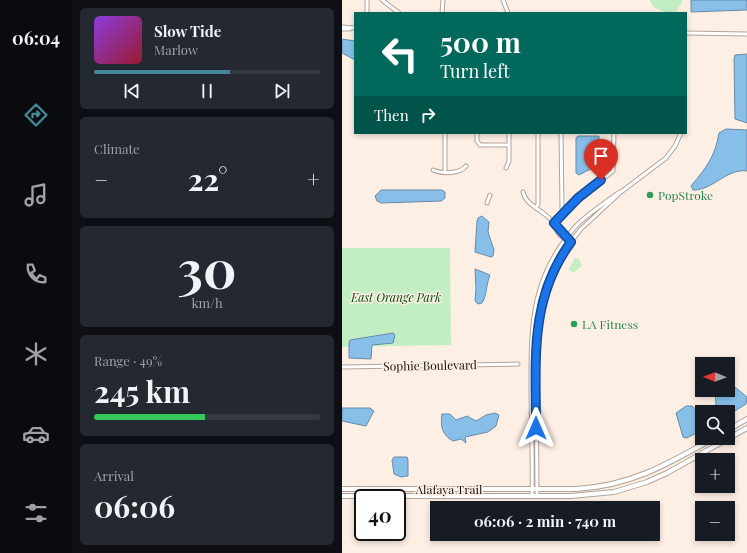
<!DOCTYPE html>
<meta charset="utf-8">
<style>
:root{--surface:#171b24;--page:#242831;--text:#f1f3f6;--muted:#9ea1a6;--line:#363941;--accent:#448996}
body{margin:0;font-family:"Playfair Display",serif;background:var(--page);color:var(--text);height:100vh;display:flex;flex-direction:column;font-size:15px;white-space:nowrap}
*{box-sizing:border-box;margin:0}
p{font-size:13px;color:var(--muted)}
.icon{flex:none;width:22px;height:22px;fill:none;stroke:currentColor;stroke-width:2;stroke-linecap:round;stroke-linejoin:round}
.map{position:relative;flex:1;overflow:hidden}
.panel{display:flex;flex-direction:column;gap:8px;padding:8px;background:#0d0f14;width:270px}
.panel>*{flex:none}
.guide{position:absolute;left:12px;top:12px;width:333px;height:122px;border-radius:0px;box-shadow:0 2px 6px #0003;background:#00695c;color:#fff;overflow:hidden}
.needle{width:26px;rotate:271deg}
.tools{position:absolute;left:353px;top:357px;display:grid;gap:8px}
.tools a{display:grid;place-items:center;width:40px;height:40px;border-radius:0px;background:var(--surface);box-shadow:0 2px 6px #0003;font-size:20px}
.speed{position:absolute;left:12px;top:489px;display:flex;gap:8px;font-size:20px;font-weight:700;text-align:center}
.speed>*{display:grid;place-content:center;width:52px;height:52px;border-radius:50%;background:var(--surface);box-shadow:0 2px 6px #0003;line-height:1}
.speed .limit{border:2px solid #111;border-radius:6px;background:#fff;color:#111}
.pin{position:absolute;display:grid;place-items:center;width:34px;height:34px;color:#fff;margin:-41px -17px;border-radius:50% 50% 50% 0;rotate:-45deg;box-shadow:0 0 4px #0007}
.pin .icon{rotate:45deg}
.me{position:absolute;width:44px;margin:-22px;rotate:0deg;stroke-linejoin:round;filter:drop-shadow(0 0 3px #0008)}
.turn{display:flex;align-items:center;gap:14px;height:84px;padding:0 20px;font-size:18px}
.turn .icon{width:52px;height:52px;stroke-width:2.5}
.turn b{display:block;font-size:28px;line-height:34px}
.then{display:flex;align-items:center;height:38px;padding:0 20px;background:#0003;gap:8px;font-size:15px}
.big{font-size:30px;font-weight:700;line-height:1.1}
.panel .widget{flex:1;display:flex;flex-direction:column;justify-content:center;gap:6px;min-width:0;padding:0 14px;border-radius:6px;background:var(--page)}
.panel .dial{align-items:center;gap:0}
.dial b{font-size:52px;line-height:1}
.song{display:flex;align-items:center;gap:12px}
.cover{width:48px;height:48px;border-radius:6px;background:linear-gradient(135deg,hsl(270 70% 55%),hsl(350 70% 35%))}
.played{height:4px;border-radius:2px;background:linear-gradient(90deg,var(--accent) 60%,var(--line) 60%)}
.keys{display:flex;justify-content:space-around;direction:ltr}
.heat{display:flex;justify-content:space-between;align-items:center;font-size:22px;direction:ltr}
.charge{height:6px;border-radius:3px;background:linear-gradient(90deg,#34c759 49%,var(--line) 0)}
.trip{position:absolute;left:88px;top:501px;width:230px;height:40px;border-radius:0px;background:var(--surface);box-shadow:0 2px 6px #0003;font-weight:700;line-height:40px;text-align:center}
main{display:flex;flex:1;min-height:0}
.tabs{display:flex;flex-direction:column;width:72px;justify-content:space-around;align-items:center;background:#090b0e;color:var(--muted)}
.tabs .icon{width:28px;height:28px}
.tabs .current{color:var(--accent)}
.tabs b{font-size:18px;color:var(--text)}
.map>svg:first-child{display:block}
</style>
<main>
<nav class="tabs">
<b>06:04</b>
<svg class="icon current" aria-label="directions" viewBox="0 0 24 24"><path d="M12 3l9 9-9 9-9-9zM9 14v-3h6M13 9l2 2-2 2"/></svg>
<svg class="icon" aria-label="music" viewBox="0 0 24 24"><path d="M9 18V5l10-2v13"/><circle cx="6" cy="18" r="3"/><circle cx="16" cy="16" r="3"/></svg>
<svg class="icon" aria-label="phone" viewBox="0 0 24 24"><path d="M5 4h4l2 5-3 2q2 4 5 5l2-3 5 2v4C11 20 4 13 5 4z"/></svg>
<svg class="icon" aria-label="climate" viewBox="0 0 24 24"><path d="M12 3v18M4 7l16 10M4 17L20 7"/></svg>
<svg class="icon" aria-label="car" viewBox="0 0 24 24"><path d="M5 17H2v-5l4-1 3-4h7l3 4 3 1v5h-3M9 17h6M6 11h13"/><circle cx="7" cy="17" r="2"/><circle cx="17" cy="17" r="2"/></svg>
<svg class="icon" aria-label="filters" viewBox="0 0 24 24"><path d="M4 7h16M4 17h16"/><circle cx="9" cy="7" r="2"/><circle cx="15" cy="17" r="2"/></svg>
</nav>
<section class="panel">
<div class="widget">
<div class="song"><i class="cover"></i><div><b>Slow Tide</b><p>Marlow</p></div></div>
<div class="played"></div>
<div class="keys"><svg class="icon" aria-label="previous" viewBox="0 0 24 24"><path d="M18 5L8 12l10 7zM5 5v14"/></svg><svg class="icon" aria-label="pause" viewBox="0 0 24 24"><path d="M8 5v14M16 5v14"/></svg><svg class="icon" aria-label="next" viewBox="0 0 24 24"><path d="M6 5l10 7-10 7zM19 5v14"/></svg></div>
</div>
<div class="widget"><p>Climate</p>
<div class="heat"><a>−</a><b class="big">22°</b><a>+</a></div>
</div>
<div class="widget dial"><b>30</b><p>km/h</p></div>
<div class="widget"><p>Range · 49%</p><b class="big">245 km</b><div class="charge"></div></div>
<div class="widget"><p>Arrival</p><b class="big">06:06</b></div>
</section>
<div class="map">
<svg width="405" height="553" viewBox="0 0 405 553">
<rect width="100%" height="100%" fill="#feefe5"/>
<path fill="#c3edc3" d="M308,0H341L335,11L325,13L311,7Z
M0,248H108L109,345L0,347Z
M233,258L237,259L240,266L231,273L227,269Z"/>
<path fill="#88bfe9" stroke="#668ba8" d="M349,0H405V10L349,12Z
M0,39L13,41V60L0,53Z
M405,54V123L393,119L392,59L393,55Z
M384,129L405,130V171C385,168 370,191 351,190L349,186C364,168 373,157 377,133Z
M236,136H257L256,165L237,175L234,173V138Z
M39,190H100L103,192V198L99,201L39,203L35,201L33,196Z
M140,216L147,222L146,232L152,250L151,256L149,257L133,252L135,221L136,218Z
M133,269L148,275C144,285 145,295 140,303L136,304L133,301L134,288Z
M51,333L53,335L51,343L30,345L29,359L7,358V343L8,340Z
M388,383L405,397L404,404L388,414L379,411L360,412V430L345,438L341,437L334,413L344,406H350L357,412L374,405L373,391L386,390V384Z
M0,408H28L32,411L24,426L0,421Z
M153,413L157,415L154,426L146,432L123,437L124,443L119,439L111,441C100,435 98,426 100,414H108L114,420L125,416L134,421L144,415Z
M52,457H65L66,460V476L59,477L52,474L50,460Z"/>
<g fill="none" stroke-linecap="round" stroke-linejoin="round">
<defs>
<path id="minor" d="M40,0L57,13
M161,0L166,13
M25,13V0
M100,13L101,0
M0,27L13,28
M0,29H8
M344,33L405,34
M103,133V172
M135,133V141L138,145H167
M219,133L220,208L222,213
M164,168L167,161V133
M91,170C100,174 118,174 124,166
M181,192C184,207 205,211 212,224C217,232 213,235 226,239
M145,203L148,195
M194,208L196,204V133
M212,223L236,198L271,171L272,133
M213,225L225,238
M0,367L176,364
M190,496C191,459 189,421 189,384C189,321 190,277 233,227C245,214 262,204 276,193L279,192
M195,496L194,339L197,311L206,282L221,252L239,229L279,192L324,158L333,146L339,133"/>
<path id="major" d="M386,430L405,419
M0,489H234C289,486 326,464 372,438
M0,496H229L272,492L305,482L325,473L405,428"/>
</defs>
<use href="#minor" stroke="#b0a39a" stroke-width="5"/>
<use href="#major" stroke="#b0a39a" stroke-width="6"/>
<use href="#minor" stroke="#fff" stroke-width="3"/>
<use href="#major" stroke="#fff" stroke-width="4"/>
</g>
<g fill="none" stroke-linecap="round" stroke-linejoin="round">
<defs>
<path id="route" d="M194,428C194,360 187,299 229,242L212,223L236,198L259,180"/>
</defs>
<use href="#route" stroke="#114b97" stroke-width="10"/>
<use href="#route" stroke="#1a73e8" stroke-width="7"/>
</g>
<g fill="#2e9e5b" stroke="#feefe5" stroke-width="1.5">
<circle cx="308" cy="195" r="4"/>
<circle cx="232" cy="324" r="4"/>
</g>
<g text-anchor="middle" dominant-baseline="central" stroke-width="3" stroke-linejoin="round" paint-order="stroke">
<g font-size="12" fill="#27864d" stroke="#feefe5" text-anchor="start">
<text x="316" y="195">PopStroke</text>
<text x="240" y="324">LA Fitness</text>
</g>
<g font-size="12" font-style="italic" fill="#024c0e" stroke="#feefe5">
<text x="54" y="297">East Orange Park</text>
</g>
<g font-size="12" fill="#181310" stroke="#feefe5">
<text transform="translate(88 365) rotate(-1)">Sophie Boulevard</text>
<text x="107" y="489">Alafaya Trail</text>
</g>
</g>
</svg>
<div class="tools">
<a><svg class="needle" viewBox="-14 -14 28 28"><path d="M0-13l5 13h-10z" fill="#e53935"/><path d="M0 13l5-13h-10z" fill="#9ea1a6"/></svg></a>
<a><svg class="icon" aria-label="search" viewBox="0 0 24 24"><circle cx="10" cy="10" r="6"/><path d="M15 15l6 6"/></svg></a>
<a>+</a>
<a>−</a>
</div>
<div class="speed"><div class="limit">40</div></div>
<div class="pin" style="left:259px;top:180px;background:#d93025"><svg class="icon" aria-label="arrive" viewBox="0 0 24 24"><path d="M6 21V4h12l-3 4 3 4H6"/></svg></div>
<svg class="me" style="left:194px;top:428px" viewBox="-20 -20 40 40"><path d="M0-17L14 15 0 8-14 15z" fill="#1a73e8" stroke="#fff" stroke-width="4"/></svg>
<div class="trip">06:06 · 2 min · 740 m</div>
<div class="guide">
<div class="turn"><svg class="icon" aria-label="left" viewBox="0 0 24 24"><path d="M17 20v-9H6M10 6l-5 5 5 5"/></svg><div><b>500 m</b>Turn left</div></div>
<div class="then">Then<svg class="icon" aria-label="right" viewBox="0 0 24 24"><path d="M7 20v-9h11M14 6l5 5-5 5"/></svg></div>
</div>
</div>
</main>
